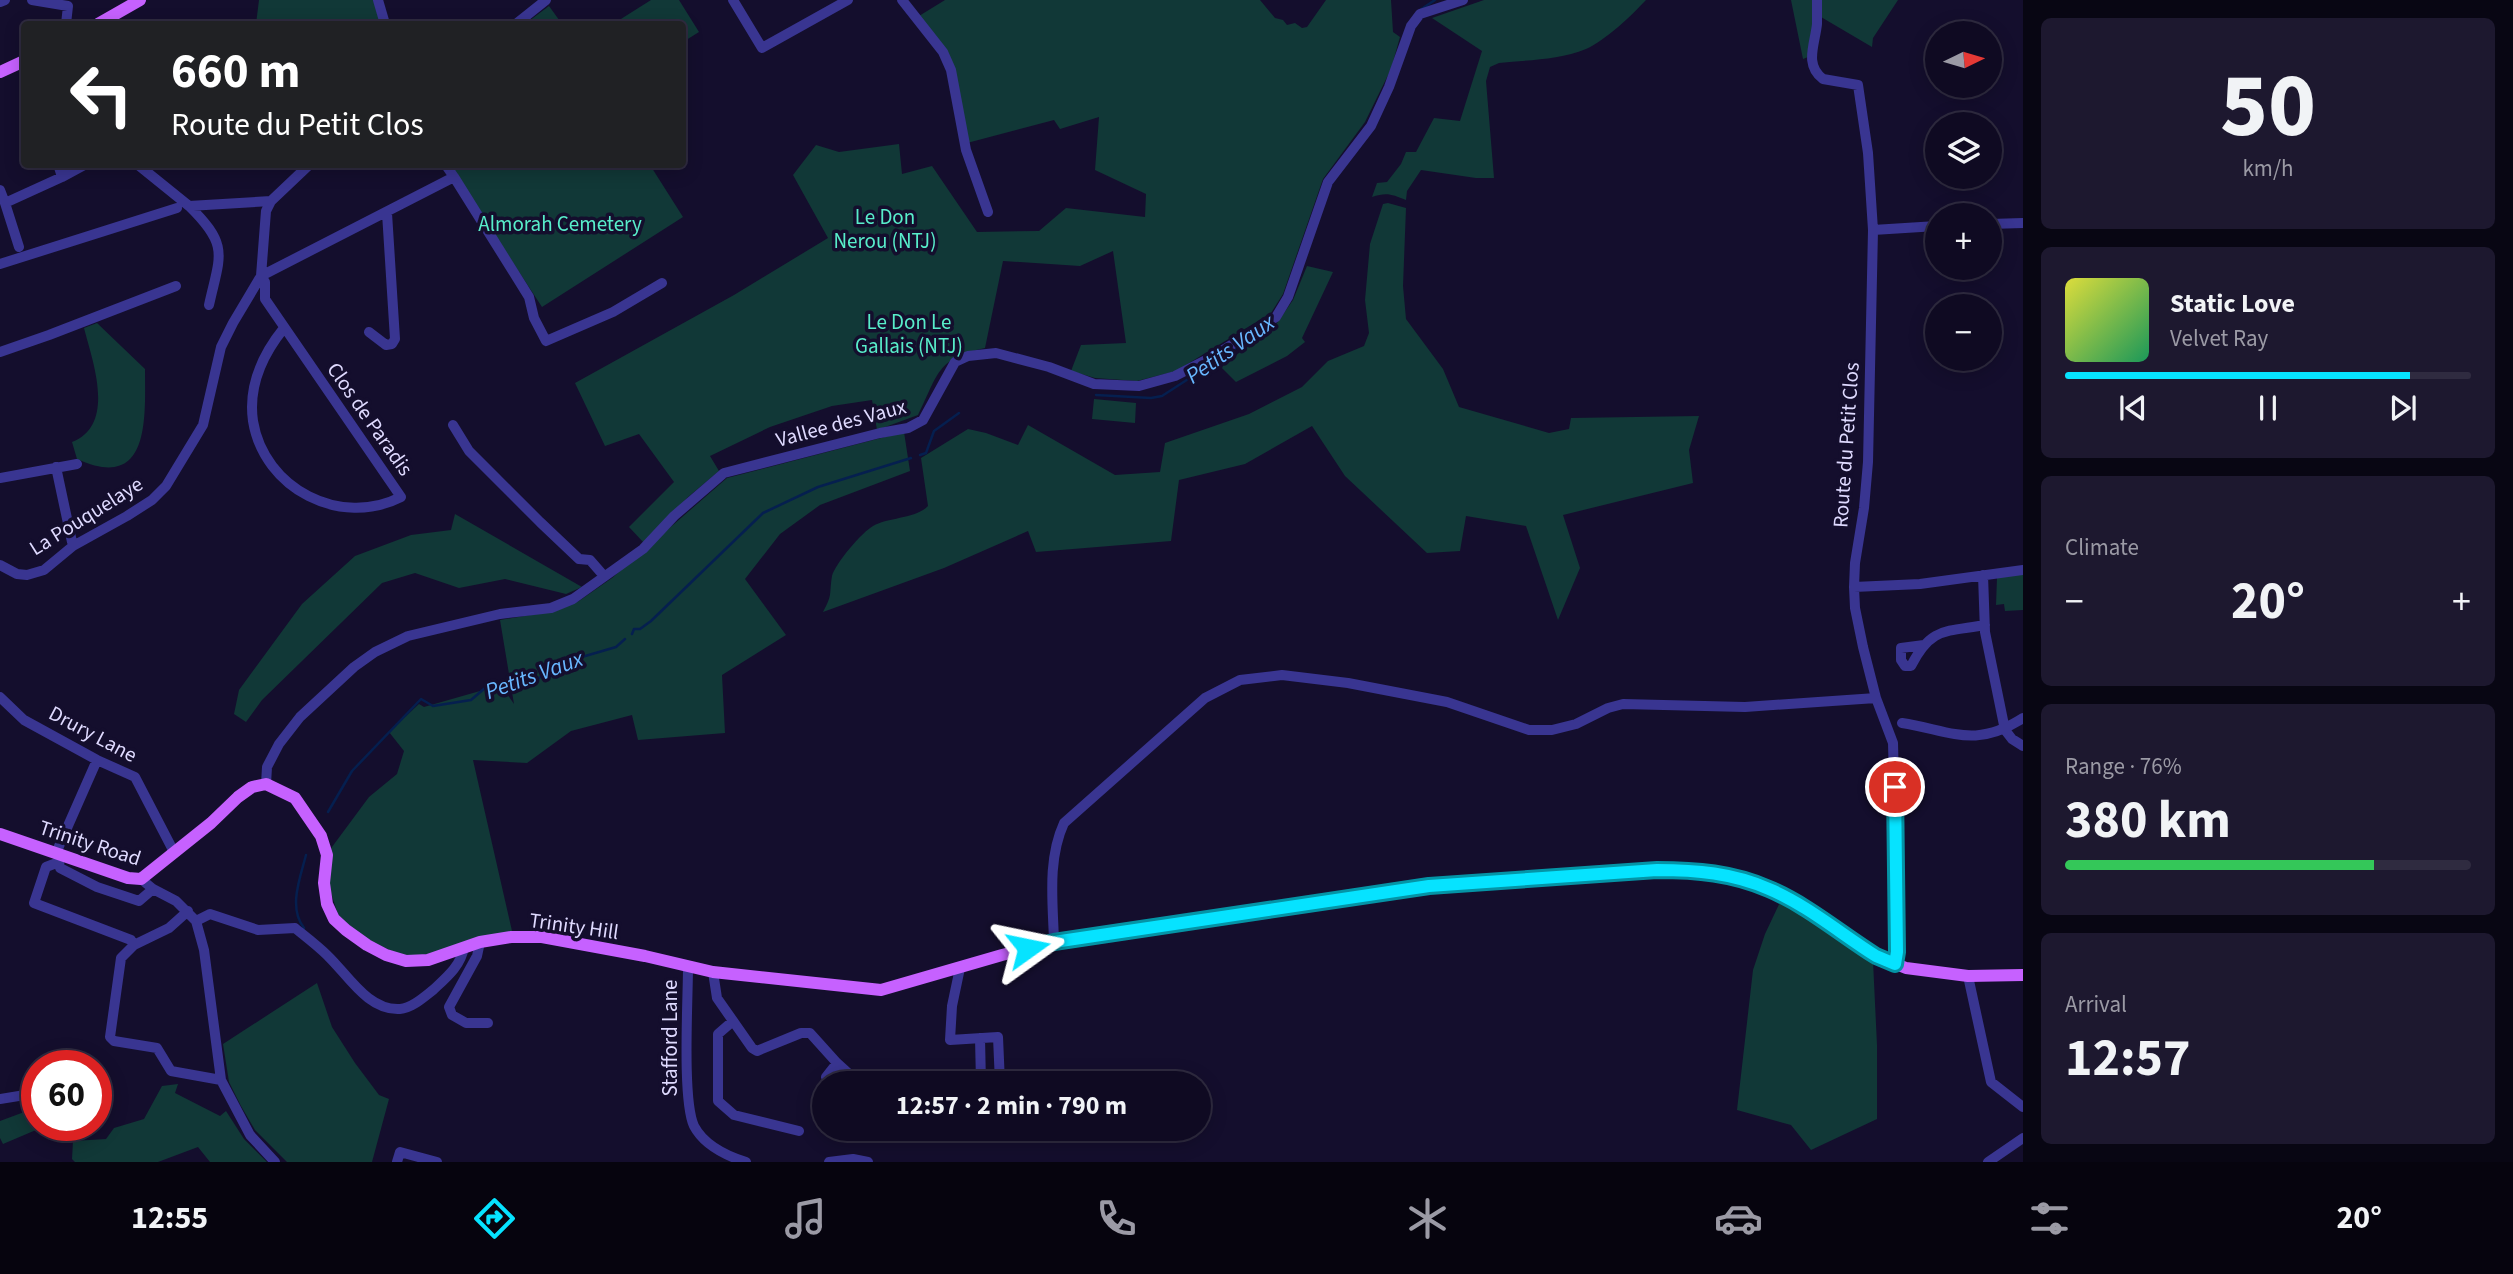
<!DOCTYPE html>
<meta charset="utf-8">
<style>
:root{--surface:#0f0a22;--page:#1d182f;--text:#f1f3f6;--muted:#9b9aa5;--line:#2f2b40;--accent:#06e3ff}
body{margin:0;font-family:"Source Sans 3",sans-serif;background:var(--page);color:var(--text);height:100vh;display:flex;flex-direction:column;font-size:26px;white-space:nowrap}
*{box-sizing:border-box;margin:0}
p{font-size:23px;color:var(--muted)}
.icon{flex:none;width:38px;height:38px;fill:none;stroke:currentColor;stroke-width:2;stroke-linecap:round;stroke-linejoin:round}
.map{position:relative;flex:1;overflow:hidden}
.side{display:flex;flex-direction:column;gap:18px;padding:18px;background:#080613;width:490px}
.side>*{flex:none}
.banner{position:absolute;left:21px;top:21px;width:665px;height:147px;border-radius:7px;box-shadow:0 4px 18px #0003,0 0 0 2px var(--line);background:#202124;color:#fff;overflow:hidden}
.needle{width:46px;rotate:85deg}
.controls{position:absolute;left:1925px;top:21px;display:grid;gap:14px}
.controls a{display:grid;place-items:center;width:77px;height:77px;border-radius:50%;background:var(--surface);box-shadow:0 4px 18px #0003,0 0 0 2px var(--line);font-size:35px}
.speed{position:absolute;left:21px;top:1050px;display:flex;gap:14px;font-size:35px;font-weight:700;text-align:center}
.speed>*{display:grid;place-content:center;width:91px;height:91px;border-radius:50%;background:var(--surface);box-shadow:0 4px 18px #0003,0 0 0 2px var(--line);line-height:1}
.speed .limit{border:10px solid #d22;background:#fff;color:#111}
.pin{position:absolute;display:grid;place-items:center;width:60px;height:60px;color:#fff;margin:-30px;border:4px solid #fff;border-radius:50%;box-shadow:0 2px 7px #0007}
.me{position:absolute;width:77px;margin:-38px;rotate:78deg;stroke-linejoin:round;filter:drop-shadow(0 0 5px #0008)}
.turn{display:flex;align-items:center;gap:24px;height:147px;padding:0 35px;font-size:32px}
.turn .icon{width:91px;height:91px;stroke-width:2.5}
.turn b{display:block;font-size:49px;line-height:60px}
.big{font-size:52px;font-weight:700;line-height:1.1}
.side .tile{flex:1;display:flex;flex-direction:column;justify-content:center;gap:10px;min-width:0;padding:0 24px;border-radius:10px;background:var(--page)}
.side .dial{align-items:center;gap:0}
.dial b{font-size:91px;line-height:1}
.song{display:flex;align-items:center;gap:21px}
.cover{width:84px;height:84px;border-radius:10px;background:linear-gradient(135deg,hsl(60 70% 55%),hsl(150 70% 35%))}
.played{height:7px;border-radius:4px;background:linear-gradient(90deg,var(--accent) 85%,var(--line) 85%)}
.keys{display:flex;justify-content:space-around;direction:ltr}
.heat{display:flex;justify-content:space-between;align-items:center;font-size:38px;direction:ltr}
.charge{height:10px;border-radius:5px;background:linear-gradient(90deg,#34c759 76%,var(--line) 0)}
.trip{position:absolute;left:812px;top:1071px;width:399px;height:70px;border-radius:35px;background:var(--surface);box-shadow:0 4px 18px #0003,0 0 0 2px var(--line);font-weight:700;line-height:70px;text-align:center}
.tabs{display:flex;height:112px;justify-content:space-around;align-items:center;background:#06040e;color:var(--muted)}
.tabs .icon{width:49px;height:49px}
.tabs .current{color:var(--accent)}
.tabs b{font-size:32px;color:var(--text)}
main{display:flex;flex:1;min-height:0}
.map>svg:first-child{display:block}
</style>
<main>
<div class="map">
<svg width="2023" height="1162" viewBox="0 0 2023 1162">
<rect width="100%" height="100%" fill="#140e2d"/>
<path fill="#113837" d="M259,0H373L379,14V24H256Z
M651,0H679L699,32L683,42L682,24H613Z
M945,0H1260L1275,18L1283,20L1287,25L1295,23L1302,28L1307,27L1326,0H1391L1393,32L1400,37L1391,69L1365,122L1323,179L1283,294L1271,313L1176,371L1137,381L1095,378L1071,371L1081,345L1126,343L1113,251L1080,266L1003,261L985,348C936,359 939,373 918,415L877,430L872,400L832,406L770,427L710,456L719,471L688,497L644,543L629,527L674,482L639,434L605,446L575,383L734,295L828,238L793,175L816,145L839,152L899,144L902,174L932,166L977,232L1039,231L1066,208L1145,217L1146,194L1095,170L1099,117L1060,129L1054,120L967,143L955,71L919,16Z
M1484,0H1646C1631,16 1606,40 1586,49C1559,60 1528,60 1499,63L1490,67L1486,81L1494,178H1476L1421,170L1407,191L1406,200C1392,194 1386,192 1372,197L1377,183L1387,182L1401,164L1406,152H1416L1434,118L1460,121L1482,51L1432,18Z
M1791,0H1813V24L1808,57L1803,59Z
M1821,0H1898L1873,38L1872,47L1821,17Z
M549,6L562,24H525Z
M449,165H650L683,217L542,307Z
M1388,203L1406,208L1403,286L1406,319L1443,369L1459,407L1549,433L1569,429L1571,418L1699,416L1689,450L1693,483L1563,515L1580,568L1558,620L1526,526L1466,516L1460,551L1427,553L1345,476L1312,426L1245,464L1179,480L1171,541L1036,552L1028,531L944,568L823,612C833,594 829,594 832,576C835,564 862,532 873,526C889,517 915,519 928,506L921,458L968,429L986,433L1018,445L1028,425L1115,475L1160,472L1165,443L1249,414L1302,387L1328,361L1364,346L1369,333L1365,300L1370,244L1383,204Z
M1307,266L1333,272L1302,338L1305,342L1287,356L1236,382L1221,367L1277,323L1293,300Z
M97,323L145,369C145,417 151,493 77,459L72,442C117,424 92,360 84,328Z
M1094,399L1136,403L1135,423L1092,419Z
M904,432L910,471L820,505L780,534L745,579L786,635L722,675L725,733L638,740L632,715L571,731L527,763L473,760L512,931L431,954L402,956L363,937L339,917L329,887V851L369,797L397,774L404,751L389,732L419,704L424,707L501,685L514,704L500,620L554,611L579,601L612,578L727,478Z
M455,514L582,587L566,594L505,579L459,588L415,573L382,583L262,700L246,722L234,714L239,690L302,604L355,556L411,535L451,530Z
M2023,573V610L2005,611L2004,604L1996,605L1997,578Z
M1781,900L1873,961L1877,1045V1119L1811,1150L1791,1125L1737,1110L1753,970L1765,934Z
M317,983L332,1027L355,1063L379,1095L389,1099L372,1162H287L255,1130L241,1106L229,1082L223,1044Z
M178,1084L175,1093L220,1116L226,1111L244,1139L267,1162H210L198,1147L158,1162H75L72,1159L73,1141L106,1139L114,1128L144,1119L162,1086Z
M35,1108L37,1125L43,1127L3,1144L0,1138V1121Z"/>
<g fill="none" stroke-linecap="round" stroke-linejoin="round">
<path stroke="#051f4f" stroke-width="2.5" d="M1420,10L1435,0
M1096,395L1151,398L1162,396L1270,326
M920,455L926,453L934,431L959,413
M632,634L634,629H640L651,621L763,513L818,487L911,458
M328,812L352,771L421,699L433,706L471,700L485,688L518,686L539,678L552,669L575,659L616,647L625,639
M304,928C288,908 300,878 306,855"/>
<path stroke="#393591" stroke-width="10" d="M32,0L68,6L66,24
M378,0L385,24
M733,0L762,48L848,0
M902,0L943,52L951,70L966,150L988,212
M1817,0C1817,8 1817,16 1817,24C1815,44 1804,65 1823,79L1858,85L1868,153L1873,230L1868,462L1864,508L1855,563L1854,587L1855,608L1863,647L1876,698L1893,743L1897,894V952L1895,964
M0,2L5,0
M516,24L546,0
M58,164L62,177L86,164
M137,164L189,206L271,201
M454,177L529,297L534,318L546,341L613,312L662,283
M0,190L5,203
M189,206C230,246 220,255 209,305
M1990,224L2023,223
M1873,230L1937,226
M19,247L5,203L62,177
M0,264L177,208
M284,328C263,354 248,386 253,421C264,489 341,528 401,497L265,299V282L261,276L454,177L445,164
M369,332L386,345L392,344L395,339L387,213
M0,352L49,335L176,286
M453,425L469,451L540,522L579,559L590,560L604,576
M56,467L72,542
M0,478L77,464
M0,565L17,574L27,575L44,570L73,546L127,516L152,500L166,486L203,425L221,347L233,323L261,276L266,211L271,201L310,164
M1983,575L1985,632L2005,730L2012,739L2023,746
M1854,587L1920,584L2023,570
M1924,645L1901,648V660L1905,666H1911C1931,627 1945,632 1985,625
M0,697L24,720L97,760L135,777L174,852
M1902,723C1952,731 1975,749 2023,718
M266,784L267,767L279,744L300,717L354,667L375,652L408,636L500,614L551,608L573,599L643,549L674,516L724,473L880,433L908,428L923,420L955,362L968,356L996,353L1049,367L1094,384L1139,386L1175,376L1212,357L1276,317L1288,297L1328,182L1371,126L1389,87L1411,26L1420,14L1463,0
M56,853L97,760
M61,856L59,862L60,868L97,887L139,901L153,889
M59,862L46,867L34,903L131,940L134,945
M141,879L153,889L176,901L196,921L204,950L221,1080L250,1135L275,1162
M188,911L169,928L134,945L121,958L110,1037L114,1041L157,1048L171,1071L221,1080
M196,921L210,914L258,930L295,928C306,937 318,946 328,956C348,975 368,1011 400,1009C412,1008 424,997 433,990C446,978 461,966 464,947
M480,942L477,956L449,1007L452,1015L466,1023H488
M1054,942C1053,903 1047,860 1064,823L1205,698L1240,680L1282,675L1348,683L1447,702L1529,730H1552L1576,724L1608,708L1623,704L1745,707L1876,698
M688,967C688,1000 682,1100 694,1126C704,1145 727,1156 746,1162
M960,968L952,1006L950,1040L998,1037L1000,1083H992
M713,972L717,998L752,1048L757,1051L801,1033H810L837,1063L859,1083
M1968,976L1991,1082L2023,1107
M733,1021L718,1034V1101L734,1115L799,1131
M980,1038L981,1083
M834,1083L826,1077L837,1063
M96,1084H106
M0,1099L37,1093
M397,1162L400,1152L437,1162
M829,1162L853,1159L868,1162
M1988,1162L2023,1138"/>
<path stroke="#c661ff" stroke-width="12" d="M98,24L140,0
M0,72L24,61
M0,834L128,878L141,879L211,823L238,797L252,787L266,784L295,798L321,836L327,855L324,883L327,904L334,919L346,930L367,945L386,955L406,961L428,960L480,942L511,937H542L645,956L713,972L881,990L1002,955L1054,942L1241,913L1429,886L1657,870L1720,873L1769,889L1786,897L1876,956L1906,968L1968,976L2023,975"/>
</g>
<g fill="none" stroke-linecap="round" stroke-linejoin="round">
<defs>
<path id="route" d="M1028,948L1054,942L1429,886L1657,870C1696,870 1733,873 1769,889C1807,905 1841,934 1876,956L1895,964L1897,952L1895,787"/>
</defs>
<use href="#route" stroke="#0494a6" stroke-width="18"/>
<use href="#route" stroke="#06e3ff" stroke-width="12"/>
</g>
<g text-anchor="middle" dominant-baseline="central" stroke-width="7" stroke-linejoin="round" paint-order="stroke">
<g font-size="21" fill="#58edca" stroke="#140e2d">
<text x="885" y="217">Le Don<tspan x="885" dy="24">Nerou (NTJ)</tspan></text>
<text x="560" y="224">Almorah Cemetery</text>
<text x="909" y="322">Le Don Le<tspan x="909" dy="24">Gallais (NTJ)</tspan></text>
</g>
<g font-size="21" fill="#dfdaff" stroke="#140e2d">
<text transform="translate(370 419) rotate(55)">Clos de Paradis</text>
<text transform="translate(841 423) rotate(-15)">Vallee des Vaux</text>
<text transform="translate(1846 445) rotate(-86)">Route du Petit Clos</text>
<text transform="translate(86 516) rotate(-32)">La Pouquelaye</text>
<text transform="translate(93 734) rotate(28)">Drury Lane</text>
<text transform="translate(90 843) rotate(18)">Trinity Road</text>
<text transform="translate(574 926) rotate(8)">Trinity Hill</text>
<text transform="translate(670 1038) rotate(-90)">Stafford Lane</text>
</g>
<g font-size="23" font-style="italic" fill="#68b7ff" stroke="#140e2d">
<text transform="translate(1230 349) rotate(-35)">Petits Vaux</text>
<text transform="translate(534 675) rotate(-20)">Petits Vaux</text>
</g>
</g>
</svg>
<div class="controls">
<a><svg class="needle" viewBox="-14 -14 28 28"><path d="M0-13l5 13h-10z" fill="#e53935"/><path d="M0 13l5-13h-10z" fill="#9b9aa5"/></svg></a>
<a><svg class="icon" aria-label="layers" viewBox="0 0 24 24"><path d="M12 4l9 5-9 5-9-5zM3 14l9 5 9-5"/></svg></a>
<a>+</a>
<a>−</a>
</div>
<div class="speed"><div class="limit">60</div></div>
<div class="pin" style="left:1895px;top:787px;background:#d93025"><svg class="icon" aria-label="arrive" viewBox="0 0 24 24"><path d="M6 21V4h12l-3 4 3 4H6"/></svg></div>
<svg class="me" style="left:1028px;top:948px" viewBox="-20 -20 40 40"><path d="M0-17L14 15 0 8-14 15z" fill="#06e3ff" stroke="#fff" stroke-width="4"/></svg>
<div class="trip">12:57 · 2 min · 790 m</div>
<div class="banner">
<div class="turn"><svg class="icon" aria-label="left" viewBox="0 0 24 24"><path d="M17 20v-9H6M10 6l-5 5 5 5"/></svg><div><b>660 m</b>Route du Petit Clos</div></div>
</div>
</div>
<section class="side">
<div class="tile dial"><b>50</b><p>km/h</p></div>
<div class="tile">
<div class="song"><i class="cover"></i><div><b>Static Love</b><p>Velvet Ray</p></div></div>
<div class="played"></div>
<div class="keys"><svg class="icon" aria-label="previous" viewBox="0 0 24 24"><path d="M18 5L8 12l10 7zM5 5v14"/></svg><svg class="icon" aria-label="pause" viewBox="0 0 24 24"><path d="M8 5v14M16 5v14"/></svg><svg class="icon" aria-label="next" viewBox="0 0 24 24"><path d="M6 5l10 7-10 7zM19 5v14"/></svg></div>
</div>
<div class="tile"><p>Climate</p>
<div class="heat"><a>−</a><b class="big">20°</b><a>+</a></div>
</div>
<div class="tile"><p>Range · 76%</p><b class="big">380 km</b><div class="charge"></div></div>
<div class="tile"><p>Arrival</p><b class="big">12:57</b></div>
</section>
</main>
<nav class="tabs">
<b>12:55</b>
<svg class="icon current" aria-label="directions" viewBox="0 0 24 24"><path d="M12 3l9 9-9 9-9-9zM9 14v-3h6M13 9l2 2-2 2"/></svg>
<svg class="icon" aria-label="music" viewBox="0 0 24 24"><path d="M9 18V5l10-2v13"/><circle cx="6" cy="18" r="3"/><circle cx="16" cy="16" r="3"/></svg>
<svg class="icon" aria-label="phone" viewBox="0 0 24 24"><path d="M5 4h4l2 5-3 2q2 4 5 5l2-3 5 2v4C11 20 4 13 5 4z"/></svg>
<svg class="icon" aria-label="climate" viewBox="0 0 24 24"><path d="M12 3v18M4 7l16 10M4 17L20 7"/></svg>
<svg class="icon" aria-label="car" viewBox="0 0 24 24"><path d="M5 17H2v-5l4-1 3-4h7l3 4 3 1v5h-3M9 17h6M6 11h13"/><circle cx="7" cy="17" r="2"/><circle cx="17" cy="17" r="2"/></svg>
<svg class="icon" aria-label="filters" viewBox="0 0 24 24"><path d="M4 7h16M4 17h16"/><circle cx="9" cy="7" r="2"/><circle cx="15" cy="17" r="2"/></svg>
<b>20°</b>
</nav>
